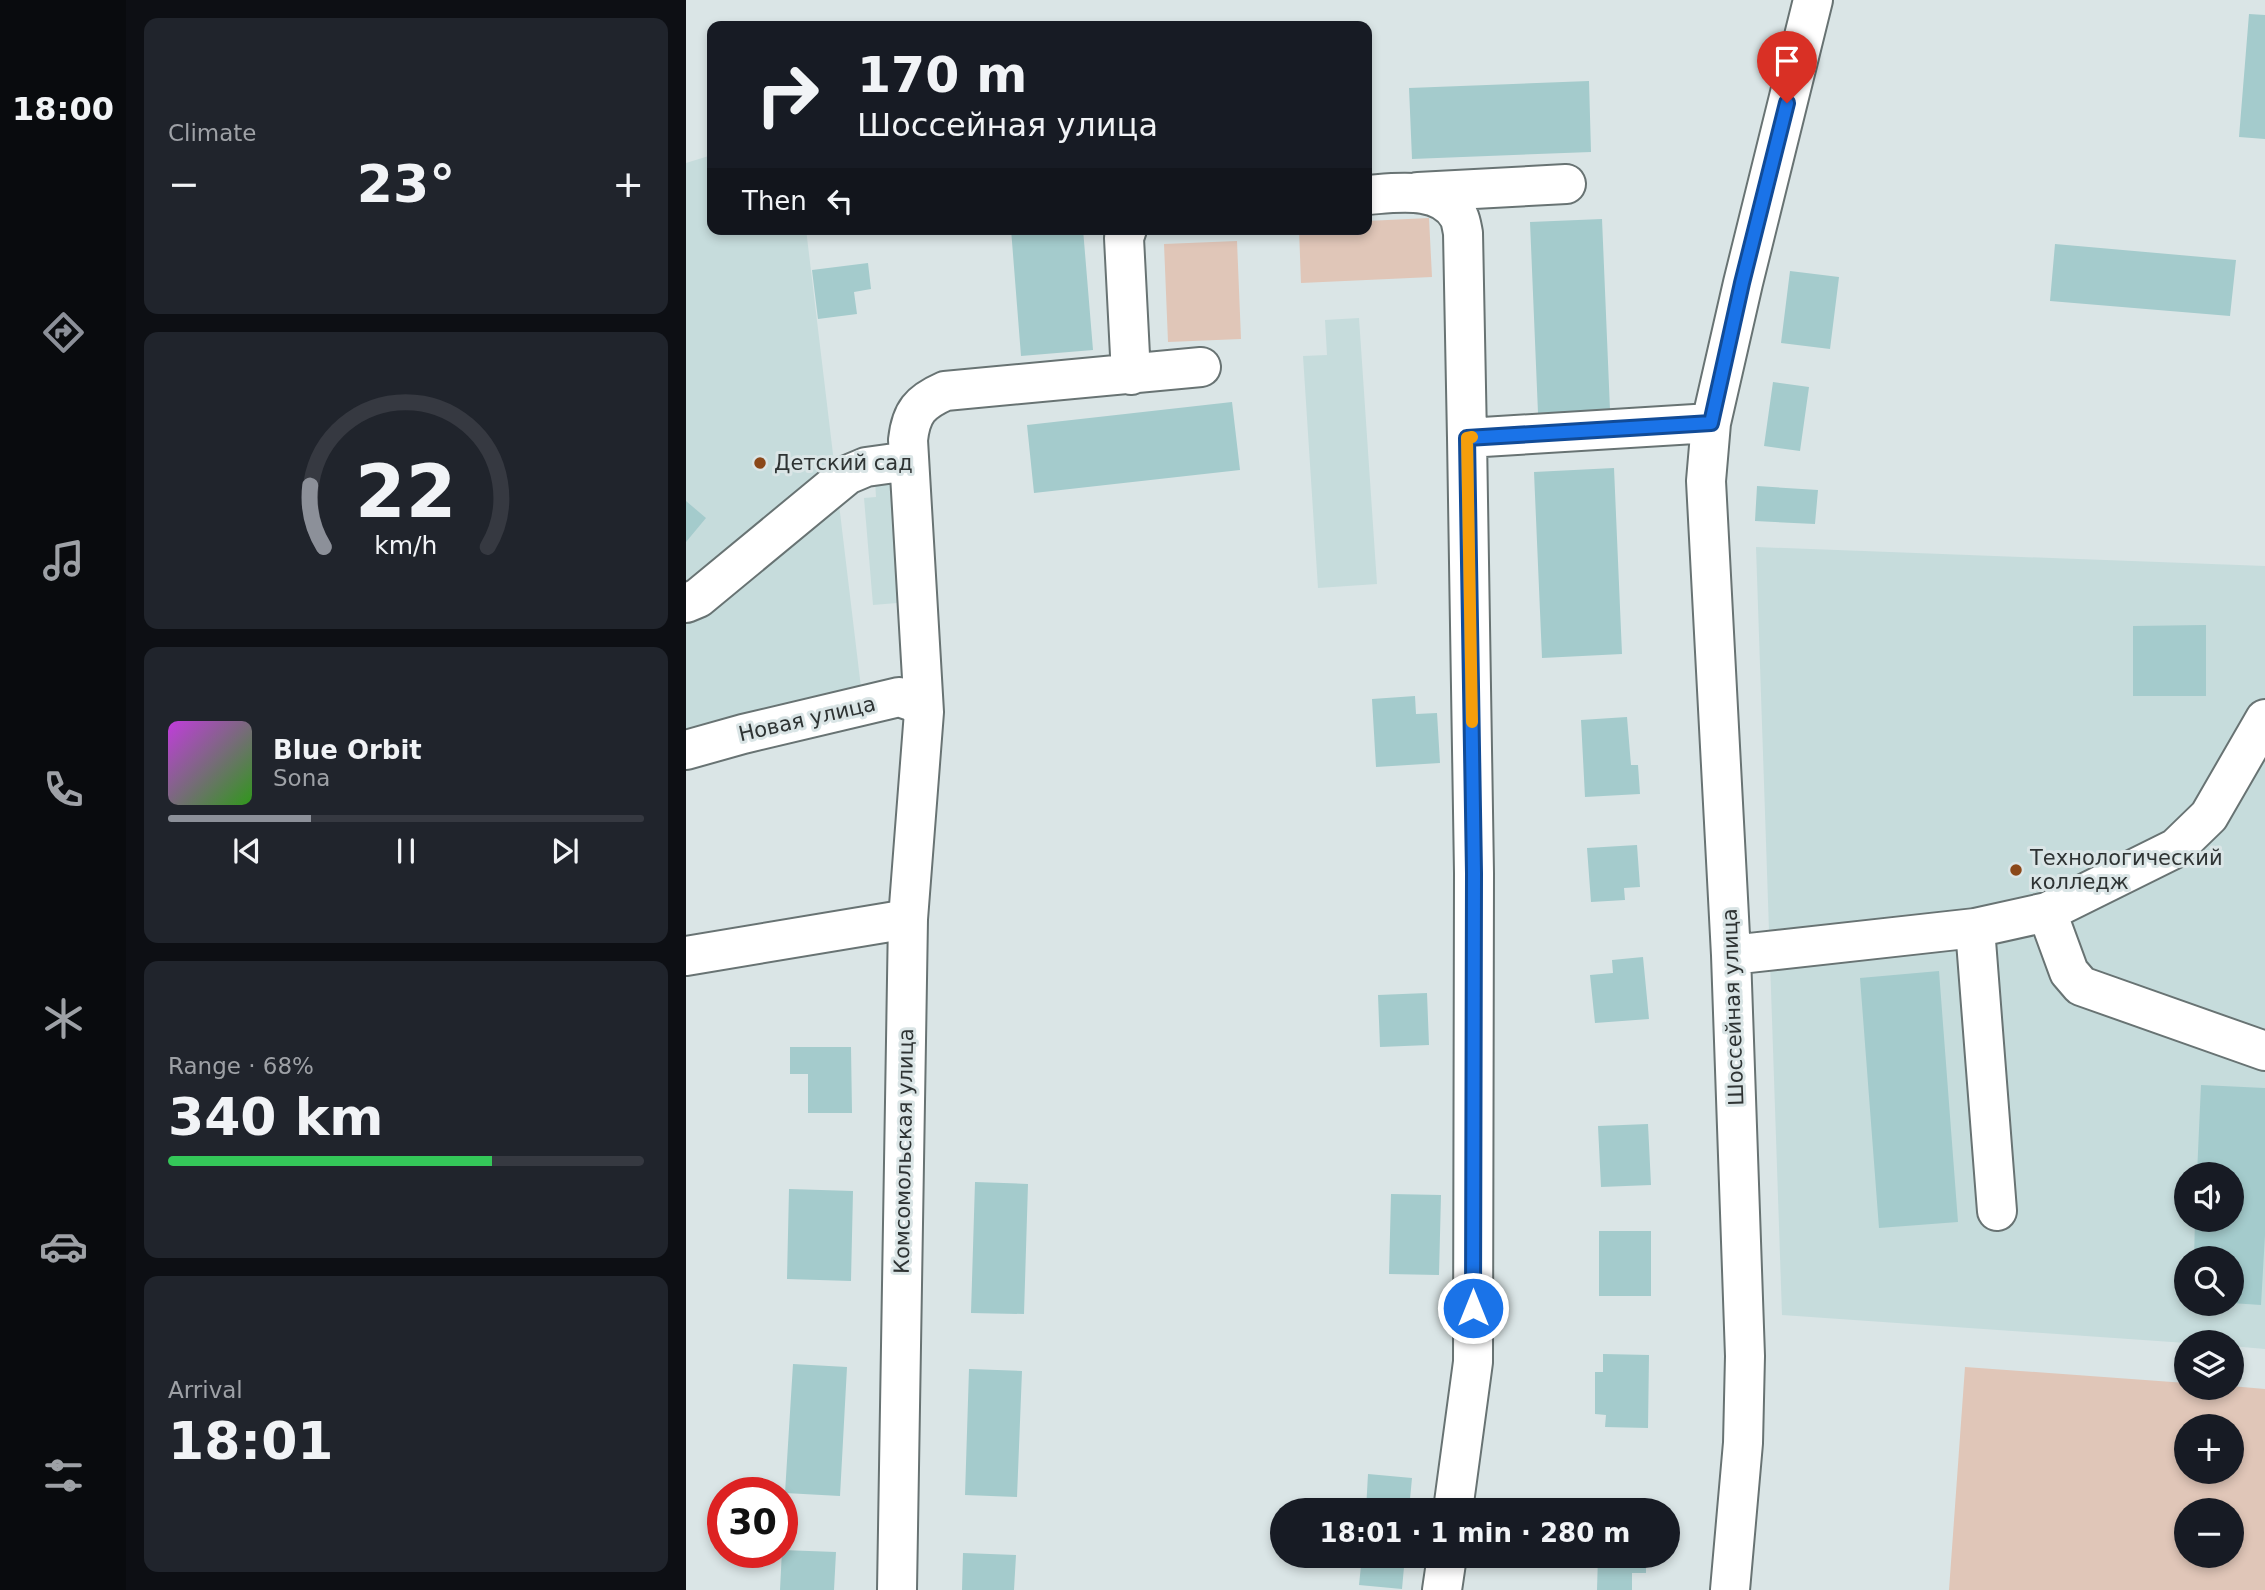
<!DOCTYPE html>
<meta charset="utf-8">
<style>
:root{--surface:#171b24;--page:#20242c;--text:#f1f3f6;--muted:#9ea1a6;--line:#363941;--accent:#8c9099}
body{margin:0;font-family:"DejaVu Sans",sans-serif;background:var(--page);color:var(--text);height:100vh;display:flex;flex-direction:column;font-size:26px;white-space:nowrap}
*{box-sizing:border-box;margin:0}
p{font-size:23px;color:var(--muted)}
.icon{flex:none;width:38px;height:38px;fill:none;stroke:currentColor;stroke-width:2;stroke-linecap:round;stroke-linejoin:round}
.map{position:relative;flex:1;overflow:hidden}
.sheet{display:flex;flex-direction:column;gap:18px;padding:18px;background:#0d0f14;width:560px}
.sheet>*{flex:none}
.hud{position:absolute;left:21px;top:21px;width:665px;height:214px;border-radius:14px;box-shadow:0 4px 10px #0003;background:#171b24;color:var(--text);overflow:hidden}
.controls{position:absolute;left:1488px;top:1162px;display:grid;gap:14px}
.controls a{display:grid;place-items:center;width:70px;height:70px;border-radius:50%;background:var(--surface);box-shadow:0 4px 10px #0003;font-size:35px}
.speed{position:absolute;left:21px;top:1477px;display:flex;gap:14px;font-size:35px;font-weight:700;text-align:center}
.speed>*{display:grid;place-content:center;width:91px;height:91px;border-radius:50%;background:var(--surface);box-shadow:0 4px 10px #0003;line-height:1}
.speed .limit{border:10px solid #d22;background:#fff;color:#111}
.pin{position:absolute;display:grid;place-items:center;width:60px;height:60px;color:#fff;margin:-72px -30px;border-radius:50% 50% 50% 0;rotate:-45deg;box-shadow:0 0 7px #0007}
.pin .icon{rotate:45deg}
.me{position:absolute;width:77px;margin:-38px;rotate:0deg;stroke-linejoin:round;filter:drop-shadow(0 0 5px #0008)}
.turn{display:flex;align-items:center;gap:24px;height:147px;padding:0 35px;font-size:32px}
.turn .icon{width:91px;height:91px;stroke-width:2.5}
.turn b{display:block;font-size:49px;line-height:60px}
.then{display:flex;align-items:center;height:66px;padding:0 35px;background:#0003;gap:14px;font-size:26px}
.big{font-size:52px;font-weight:700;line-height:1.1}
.sheet .tile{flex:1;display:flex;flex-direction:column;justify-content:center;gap:10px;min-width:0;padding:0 24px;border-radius:14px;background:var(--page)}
.sheet .dial{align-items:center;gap:0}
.dial svg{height:182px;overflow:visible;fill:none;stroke:var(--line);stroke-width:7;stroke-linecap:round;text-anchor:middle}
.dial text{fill:var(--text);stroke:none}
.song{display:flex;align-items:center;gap:21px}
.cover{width:84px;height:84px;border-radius:10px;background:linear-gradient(135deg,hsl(290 70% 55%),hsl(110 70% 35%))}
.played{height:7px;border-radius:4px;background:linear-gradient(90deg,var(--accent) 30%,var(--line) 30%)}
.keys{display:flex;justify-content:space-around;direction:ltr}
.heat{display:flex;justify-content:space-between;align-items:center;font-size:38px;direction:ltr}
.charge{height:10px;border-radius:5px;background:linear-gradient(90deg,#34c759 68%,var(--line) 0)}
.trip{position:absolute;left:584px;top:1498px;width:410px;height:70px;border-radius:35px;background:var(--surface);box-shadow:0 4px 10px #0003;font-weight:700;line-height:70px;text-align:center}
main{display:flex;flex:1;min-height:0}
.dock{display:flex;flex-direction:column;width:126px;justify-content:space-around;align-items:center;background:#090b0e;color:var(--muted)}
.dock .icon{width:49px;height:49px}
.dock .on{color:var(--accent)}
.dock b{font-size:32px;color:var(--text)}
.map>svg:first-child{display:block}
</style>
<main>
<nav class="dock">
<b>18:00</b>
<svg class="icon on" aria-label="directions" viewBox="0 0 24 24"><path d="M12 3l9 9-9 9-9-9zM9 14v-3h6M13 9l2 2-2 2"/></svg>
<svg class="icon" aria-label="music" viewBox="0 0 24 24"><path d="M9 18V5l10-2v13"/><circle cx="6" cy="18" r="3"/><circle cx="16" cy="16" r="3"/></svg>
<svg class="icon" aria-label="phone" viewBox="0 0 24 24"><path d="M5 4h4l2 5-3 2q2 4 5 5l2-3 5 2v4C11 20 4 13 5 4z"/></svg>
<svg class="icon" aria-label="climate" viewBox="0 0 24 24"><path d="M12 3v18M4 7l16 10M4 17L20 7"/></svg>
<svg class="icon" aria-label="car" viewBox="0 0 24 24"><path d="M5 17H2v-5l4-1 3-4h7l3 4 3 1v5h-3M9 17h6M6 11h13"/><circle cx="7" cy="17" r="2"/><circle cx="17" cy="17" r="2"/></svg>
<svg class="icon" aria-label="filters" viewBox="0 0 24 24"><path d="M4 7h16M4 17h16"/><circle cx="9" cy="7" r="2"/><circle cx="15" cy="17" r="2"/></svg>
</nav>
<section class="sheet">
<div class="tile"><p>Climate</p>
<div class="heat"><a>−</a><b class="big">23°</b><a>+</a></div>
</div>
<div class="tile dial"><svg viewBox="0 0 100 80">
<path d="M14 69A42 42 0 1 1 86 69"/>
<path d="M14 69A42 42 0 0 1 8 42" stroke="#8c9099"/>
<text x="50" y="56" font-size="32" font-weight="700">22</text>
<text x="50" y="72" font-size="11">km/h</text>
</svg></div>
<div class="tile">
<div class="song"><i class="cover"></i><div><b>Blue Orbit</b><p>Sona</p></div></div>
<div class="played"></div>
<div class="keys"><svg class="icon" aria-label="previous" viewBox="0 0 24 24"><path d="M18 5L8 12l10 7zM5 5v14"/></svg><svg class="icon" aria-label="pause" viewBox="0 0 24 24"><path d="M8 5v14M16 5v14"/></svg><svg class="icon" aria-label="next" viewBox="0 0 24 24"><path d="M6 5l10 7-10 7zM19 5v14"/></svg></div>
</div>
<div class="tile"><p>Range · 68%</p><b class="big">340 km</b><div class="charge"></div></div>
<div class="tile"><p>Arrival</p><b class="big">18:01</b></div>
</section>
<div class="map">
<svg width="1579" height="1590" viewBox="0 0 1579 1590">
<rect width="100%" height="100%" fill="#dae5e6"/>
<path fill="#c6dcdc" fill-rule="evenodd" d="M26,155V229H120L176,696L0,735V163Z
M673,318L691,584L632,588L617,356L641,355L639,320Z
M212,477L223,602L187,605L178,498L190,497L189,479Z
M1070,547L1579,566V1349L1545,1346V1342L1500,1343L1096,1315ZM1500,1174H1545V1220H1500ZM1500,1258H1545V1304H1500Z"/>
<path fill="#e0c6b8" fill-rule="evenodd" d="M743,218L746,277L615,283L613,229H681V221Z
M551,241L555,339L482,342L478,244Z
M1279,1367L1500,1383V1388L1545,1386L1579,1389V1590H1263ZM1500,1426H1545V1472H1500ZM1500,1510H1545V1556H1500Z"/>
<path fill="#a4cbcc" d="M1563,14L1579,15V139L1553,137Z
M903,81L905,152L726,159L723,88Z
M916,219L924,410L852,413L844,222Z
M325,229H397L407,350L335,356Z
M1369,244L1550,260L1544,316L1364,301Z
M182,263L185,289L168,292L171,314L132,319L126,270Z
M1104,271L1153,277L1144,349L1095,343Z
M1087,382L1123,387L1114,451L1078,446Z
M546,402L554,470L348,493L341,425Z
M928,468L936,654L856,658L848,472Z
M1071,486L1132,490L1129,524L1069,521Z
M0,501L20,518L0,542Z
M1520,625V696H1447V626Z
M729,696L730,714L751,713L754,763L690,767L686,699Z
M941,717L945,765H952L954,794L899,797L895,720Z
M951,845L954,887L938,888L939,900L905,902L901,848Z
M957,957L963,1019L909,1023L904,975L927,973L926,960Z
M1253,971L1272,1222L1193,1228L1174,978Z
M741,993L743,1045L694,1047L692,995Z
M104,1047H165L166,1113H122V1074H104Z
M1515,1085L1579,1088V1235L1575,1305L1545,1303V1258H1508L1509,1220H1545V1174H1511Z
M962,1124L965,1185L915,1187L912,1126Z
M289,1182L342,1184L338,1314L285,1313Z
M103,1189L167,1191L165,1281L101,1279Z
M705,1194L755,1195L753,1275L703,1274Z
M913,1231H965V1296H913Z
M917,1354L963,1355L962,1428L919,1427L920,1415L909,1414V1372H917Z
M107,1364L161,1367L154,1496L99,1493Z
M283,1369L336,1371L331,1497L279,1495Z
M682,1474L726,1478L723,1510H680Z
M96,1550L150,1552L148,1590H94Z
M277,1553L330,1555L328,1590H276Z
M676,1556H719L716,1589L673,1585Z
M912,1556H960V1573H946V1590H911Z"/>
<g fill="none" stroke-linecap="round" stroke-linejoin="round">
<defs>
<path id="minor" d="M732,192L880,184
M681,195C710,193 756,185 773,217C775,221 776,228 777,233L781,438
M441,229L438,238L445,375
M0,603L12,598L161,475L180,467L223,461
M0,750L57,734L213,697L228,702L238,712
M1361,912L1383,972L1395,986L1579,1051
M1289,928L1361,912L1490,848L1523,816L1579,719
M1045,955L1289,928L1311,1211
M0,956L222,919
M767,1510L787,1362L788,873L781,438L1025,423
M211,1590L222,919L238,712L222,440C225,412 234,402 259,391L515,367
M756,1590L761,1556
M1044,1590L1057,1443L1059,1356L1045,955L1020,481L1025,423L1057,283L1127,0"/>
</defs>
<use href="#minor" stroke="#687373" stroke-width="42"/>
<use href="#minor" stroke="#fff" stroke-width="38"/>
</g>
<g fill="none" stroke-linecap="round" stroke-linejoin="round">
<defs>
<path id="route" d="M787,1308L788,873L781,438L1025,423L1056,283L1101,103"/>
</defs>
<use href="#route" stroke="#114b97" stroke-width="18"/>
<use href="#route" stroke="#1a73e8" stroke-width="12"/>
<path stroke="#f59e0b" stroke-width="12" d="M786,437L781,438L786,722"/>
</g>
<g fill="#8b4819" stroke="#dae5e6" stroke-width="2.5">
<circle cx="74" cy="463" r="7"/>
<circle cx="1330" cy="870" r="7"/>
</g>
<g text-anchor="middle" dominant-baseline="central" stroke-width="6" stroke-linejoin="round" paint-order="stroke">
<g font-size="21" fill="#2e3333" stroke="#dae5e6" text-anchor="start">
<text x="88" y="463">Детский сад</text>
<text x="1344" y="858">Технологический<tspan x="1344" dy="24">колледж</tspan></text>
</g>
<g font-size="21" fill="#2e3333" stroke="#dae5e6">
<text transform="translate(121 719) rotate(-13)">Новая улица</text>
<text transform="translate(1047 1007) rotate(-92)">Шоссейная улица</text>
<text transform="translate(218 1151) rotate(-89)">Комсомольская улица</text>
</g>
</g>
</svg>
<div class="controls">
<a><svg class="icon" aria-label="sound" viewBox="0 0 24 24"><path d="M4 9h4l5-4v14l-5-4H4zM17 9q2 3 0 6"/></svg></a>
<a><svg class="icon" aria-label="search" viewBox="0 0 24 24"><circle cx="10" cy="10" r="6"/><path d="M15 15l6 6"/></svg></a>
<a><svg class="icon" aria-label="layers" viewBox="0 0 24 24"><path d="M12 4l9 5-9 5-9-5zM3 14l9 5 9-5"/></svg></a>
<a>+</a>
<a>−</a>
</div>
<div class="speed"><div class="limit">30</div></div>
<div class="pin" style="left:1101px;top:103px;background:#d93025"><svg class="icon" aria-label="arrive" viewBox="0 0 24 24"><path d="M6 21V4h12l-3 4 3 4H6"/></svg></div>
<svg class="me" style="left:787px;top:1308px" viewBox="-20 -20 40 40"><circle r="17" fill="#1a73e8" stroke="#fff" stroke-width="3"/><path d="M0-11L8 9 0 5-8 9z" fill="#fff"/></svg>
<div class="trip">18:01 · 1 min · 280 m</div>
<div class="hud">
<div class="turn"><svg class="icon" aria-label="right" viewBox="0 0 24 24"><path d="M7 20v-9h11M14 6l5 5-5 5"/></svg><div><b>170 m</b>Шоссейная улица</div></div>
<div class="then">Then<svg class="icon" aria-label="left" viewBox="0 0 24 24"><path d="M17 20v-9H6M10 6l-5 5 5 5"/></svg></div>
</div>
</div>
</main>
